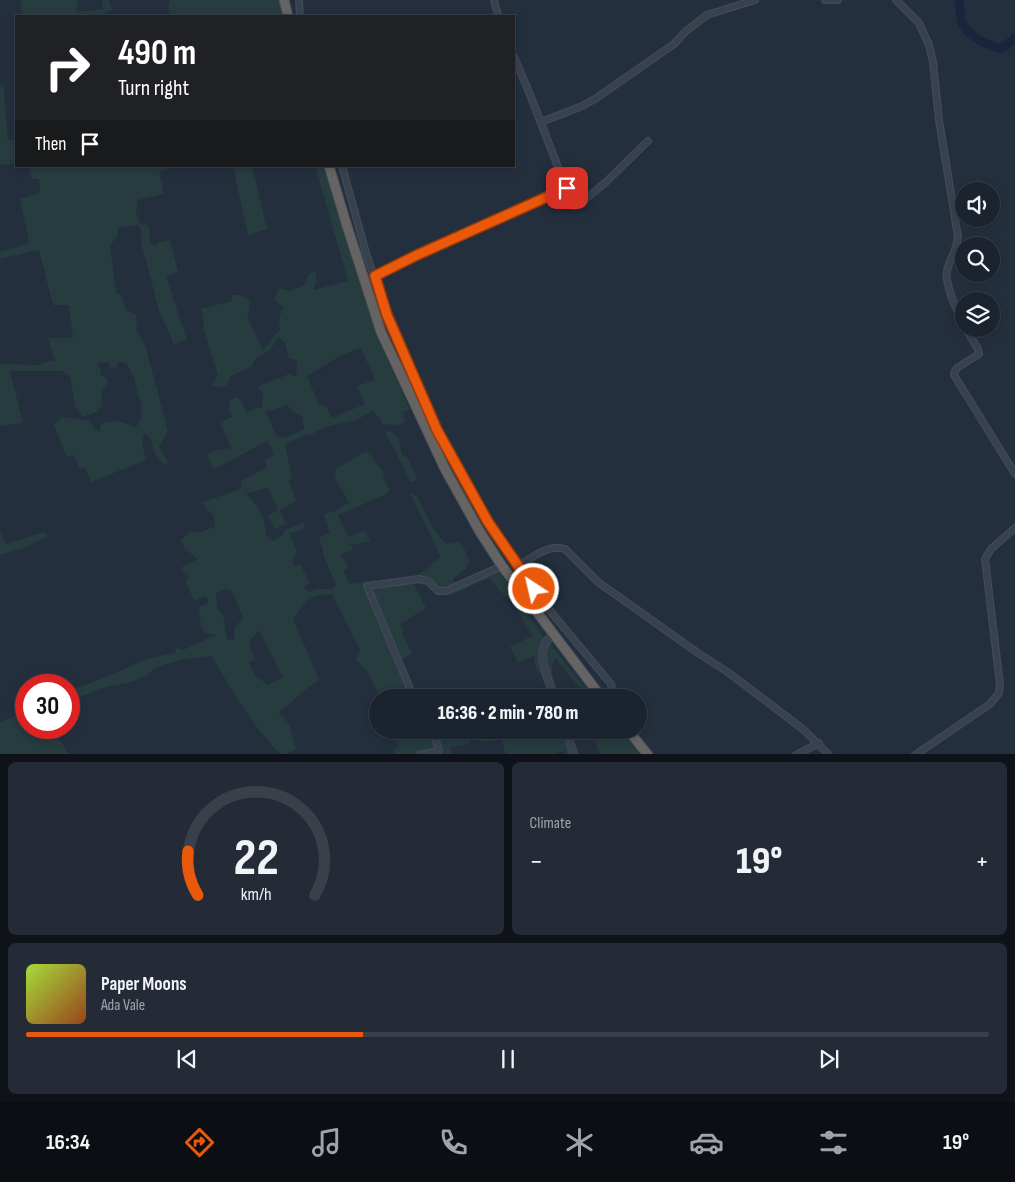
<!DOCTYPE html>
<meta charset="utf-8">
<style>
:root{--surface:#1b232e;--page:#242b36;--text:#f1f3f6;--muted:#a0a4aa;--line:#39404a;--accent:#ea580c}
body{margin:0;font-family:"Sofia Sans Condensed",sans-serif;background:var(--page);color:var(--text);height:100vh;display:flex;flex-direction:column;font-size:19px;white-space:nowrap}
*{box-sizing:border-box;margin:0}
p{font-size:16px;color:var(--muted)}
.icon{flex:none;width:28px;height:28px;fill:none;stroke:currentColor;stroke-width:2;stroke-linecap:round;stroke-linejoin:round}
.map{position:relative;height:754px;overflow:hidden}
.sheet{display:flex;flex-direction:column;gap:8px;padding:8px;background:#0f1319;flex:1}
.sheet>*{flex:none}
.guide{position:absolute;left:15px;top:15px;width:500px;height:152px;border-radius:0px;box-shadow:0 2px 8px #0003,0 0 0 1px var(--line);background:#202124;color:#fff;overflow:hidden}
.fabs{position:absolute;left:955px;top:182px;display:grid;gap:10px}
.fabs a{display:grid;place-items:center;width:45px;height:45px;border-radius:50%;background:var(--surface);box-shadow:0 2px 8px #0003,0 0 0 1px var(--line);font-size:25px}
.speed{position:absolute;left:15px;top:674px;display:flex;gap:10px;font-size:25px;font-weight:700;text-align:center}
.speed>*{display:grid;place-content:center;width:65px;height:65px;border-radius:50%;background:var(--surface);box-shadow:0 2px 8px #0003,0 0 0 1px var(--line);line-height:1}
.speed .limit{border:8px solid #d22;background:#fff;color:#111}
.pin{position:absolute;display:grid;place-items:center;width:42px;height:42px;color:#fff;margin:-21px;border-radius:10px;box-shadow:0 2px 8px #0006}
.me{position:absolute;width:55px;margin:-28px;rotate:325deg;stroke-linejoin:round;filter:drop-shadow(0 0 4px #0008)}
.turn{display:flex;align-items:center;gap:18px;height:105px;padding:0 20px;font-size:22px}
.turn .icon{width:65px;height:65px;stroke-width:2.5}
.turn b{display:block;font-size:35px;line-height:42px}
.then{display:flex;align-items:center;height:48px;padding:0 20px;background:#0003;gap:10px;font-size:19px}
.big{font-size:38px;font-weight:800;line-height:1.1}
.sheet .tile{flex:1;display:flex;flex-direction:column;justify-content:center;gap:8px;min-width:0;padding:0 18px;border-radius:8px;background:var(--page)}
.sheet .dial{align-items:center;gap:0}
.dial svg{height:130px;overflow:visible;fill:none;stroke:var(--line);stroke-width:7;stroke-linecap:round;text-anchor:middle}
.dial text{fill:var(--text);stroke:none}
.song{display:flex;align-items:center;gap:15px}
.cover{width:60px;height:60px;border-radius:8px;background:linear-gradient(135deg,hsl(80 70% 55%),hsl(20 70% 35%))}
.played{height:5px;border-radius:2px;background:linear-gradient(90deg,var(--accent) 35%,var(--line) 35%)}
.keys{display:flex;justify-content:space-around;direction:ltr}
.heat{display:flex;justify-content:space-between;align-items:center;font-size:28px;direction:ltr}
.sheet .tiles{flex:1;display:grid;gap:8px;grid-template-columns:1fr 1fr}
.tile:last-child{grid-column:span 2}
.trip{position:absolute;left:369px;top:689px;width:278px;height:50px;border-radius:25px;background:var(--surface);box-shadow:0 2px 8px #0003,0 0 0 1px var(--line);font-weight:800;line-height:50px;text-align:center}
.dock{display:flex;height:80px;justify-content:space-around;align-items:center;background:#0b0e12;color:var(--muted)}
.dock .icon{width:35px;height:35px}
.dock .active{color:var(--accent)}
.dock b{font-size:22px;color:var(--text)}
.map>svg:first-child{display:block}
</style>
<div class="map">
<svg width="1015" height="755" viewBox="0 0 1015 755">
<rect width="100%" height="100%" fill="#242f3e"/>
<path fill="#263c3f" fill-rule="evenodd" d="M21,0H78L76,12L103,9L102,0H109L112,10L105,12V16H22Z
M169,0H279L283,16H170L168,6L170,4Z
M0,85H3L8,140L16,139V164L0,165Z
M28,166H180L159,172L164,194L138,200L136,214L140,223L146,224L149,227L151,244L155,246L160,242L170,240L178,272L166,276L187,340L173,344C170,331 163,322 159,311C153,290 149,268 142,247C140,239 143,231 138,225L118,228L117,237L110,245L116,293L122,296L126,310L136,315L137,332L145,344L168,432L159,446L168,463L165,465L155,455L150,438L144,433L142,444L146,460L91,482L85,467L80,469L74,455L66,457L54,424L62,417L90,421L94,428L100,432L101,424C114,419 123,421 135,428L141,420V402L138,395L134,377L126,363L118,362L116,368H110L108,362L97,363L101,371L100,375L107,378V385L101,391L103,405L96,412L83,417L76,408L70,377L62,371H10L23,423L0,426V364L38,365L51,361H55L48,338H73L69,305H53L39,250L0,259V252L29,243L20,199L40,193L39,179H32Z
M233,166H252L267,229L248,235Z
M315,166H325L355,271L376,334L410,410L403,412L405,422L398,425L385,424L383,426L381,420L373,411L356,420L325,427L312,434L304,435L285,445L292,477L289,481L296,501L280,510L286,524L275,529L268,516L278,510L268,488L246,493C258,510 265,512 266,535L273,541L284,534L285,530L303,522L305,528L289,534L297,552L293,558V566L300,564L310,583L303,587L309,592L316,589H332L336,585L325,559L319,537L330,533L324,514L336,511L349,502L335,479L336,469L364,452L371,453L374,461L383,471L384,480L390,489L385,495L338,515L348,537L365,531L370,541L351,545L353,550L341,554L349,568L343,570L349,584L366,582L365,589L389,642L409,694L401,697H380L366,670L356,660L360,650L332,594C327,595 320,594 316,596C306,599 300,611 293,618L319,680C304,690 293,702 278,712L289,724L296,749L287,754H280C252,725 232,691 212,656L181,660L156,667L148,675L131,682L106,687L69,701V690L91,683L150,658L175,653L176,648L183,650L217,635L205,633L201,627L199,607L209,603L206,596L194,601L186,582L189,576L183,571L182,567L198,559L185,549L181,540L190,532H202L215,526L213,514L206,509L203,502L238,490L242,486L241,481L267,467L265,461L274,454L267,441L213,470L207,454L219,450L231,448L220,422L232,417L229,408L230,401L236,397L242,401L246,412L262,407L263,393L259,390V386L289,374L296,377L297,360L289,359L285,343L278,337C273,348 266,354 255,359L252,366L231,376L226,386L216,387L212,385L218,375L203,327L204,323L201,309L232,301V295H241L249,300L250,308L247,316L263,350L280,329L279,319L283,307L274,299L279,288L290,291L303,286L309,274L315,271L317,278L314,290L348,281ZM361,348L375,380L357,386L365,404L332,418L326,406L319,405L307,376C325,366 341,353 361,348ZM287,405L294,412L302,416L304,429L286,438L276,435L266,412ZM226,589L232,591L243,618L235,627L234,639L227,640L223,615L217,608L216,593ZM259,630L283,677L268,685L255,675L249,663L255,659L249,642Z
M391,431L399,439L402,455L407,457L417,478L415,481L411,482L385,432Z
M410,493L417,496L433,528L446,544L459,542L465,550L469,561L466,568L453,579L455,585L446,589H440L429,578L420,577V573C429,568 432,562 441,557Z
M0,529L6,544L44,532L48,536L25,548L0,555Z
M498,570L544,638C537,651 540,661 543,675L536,670L534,656L518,663L510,646L533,636L509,598C500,595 497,583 489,578L454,594L450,592Z
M413,583L426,608L400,624L404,630L402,633L412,654L402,659L369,589L372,587L391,586Z
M550,644L593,697H587L555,658L552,665L553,682C550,669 545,657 550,644Z
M473,689L480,690L482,697L477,696L475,697H465Z
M26,712V728H35L39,734L58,738L69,754H0V722Z
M404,730H429L437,745V748C426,755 407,754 395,754L393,750L399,747L396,741L403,738L400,731Z
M434,730H467L471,744L450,747L452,754H438L441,751V746Z
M477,730H562L570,754H566L564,751L554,754H506L501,740L482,742Z
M594,730H619L640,754H600L591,732Z"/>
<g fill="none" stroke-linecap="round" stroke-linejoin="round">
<path stroke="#17263c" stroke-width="9" d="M959,0C960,6 960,14 961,20C966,36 987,45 1001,49L1015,38"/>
<defs>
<path id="minor" d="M299,0L300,16
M494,0L498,16
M825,0H838
M896,0L919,23L929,45L933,62L939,120L958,237C957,250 949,259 947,271C944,283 958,313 964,325
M514,57L529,92L573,206L578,205L606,182L648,141
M541,122L580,107L595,99L674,44L686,31L707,15L755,0
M342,166L366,253L387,315L442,440L494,532L541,600L611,684L612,690L603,698
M375,276L436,246L567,188
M966,329L978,349L979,354L957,368L955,371L954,375L1015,474
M518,567C531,558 549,543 565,549L598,582L698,653L729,673L804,730L829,755
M414,698L367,586L419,579L428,581L438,591H446L502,566
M419,755L436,752L439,750L432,730
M796,755L819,743
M915,755L990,704L999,693L1000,685L985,559L991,549L1015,528"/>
<path id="tertiary" d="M553,634C550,638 545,642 544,647C539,660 550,685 555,698
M566,730L574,755"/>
<path id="trunk" d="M284,0L288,16
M329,166L347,226L381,332L445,469L480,532L502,566L602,698
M628,730L648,755"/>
</defs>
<use href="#minor" stroke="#414a57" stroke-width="8"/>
<use href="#tertiary" stroke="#414a57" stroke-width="9"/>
<use href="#trunk" stroke="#434c59" stroke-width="11"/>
<use href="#minor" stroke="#38414e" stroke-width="5.5"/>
<use href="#tertiary" stroke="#38414e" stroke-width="7"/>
<use href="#trunk" stroke="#656462" stroke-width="9"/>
</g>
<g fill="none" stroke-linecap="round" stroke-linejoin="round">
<defs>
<path id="route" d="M534,589L488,522L437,430L387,315L375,276L417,255L567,188"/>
</defs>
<use href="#route" stroke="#983908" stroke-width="12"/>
<use href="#route" stroke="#ea580c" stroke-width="9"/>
</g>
</svg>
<div class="fabs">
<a><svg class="icon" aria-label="sound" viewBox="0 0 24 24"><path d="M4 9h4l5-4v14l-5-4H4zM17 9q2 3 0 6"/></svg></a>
<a><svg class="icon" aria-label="search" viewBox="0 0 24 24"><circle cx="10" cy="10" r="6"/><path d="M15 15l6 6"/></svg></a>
<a><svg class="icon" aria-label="layers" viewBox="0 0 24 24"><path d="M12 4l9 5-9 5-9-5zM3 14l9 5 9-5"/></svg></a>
</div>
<div class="speed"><div class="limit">30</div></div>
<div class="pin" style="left:567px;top:188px;background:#d93025"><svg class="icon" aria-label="arrive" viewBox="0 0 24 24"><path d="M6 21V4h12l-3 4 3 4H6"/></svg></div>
<svg class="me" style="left:534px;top:589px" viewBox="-20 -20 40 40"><circle r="17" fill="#ea580c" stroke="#fff" stroke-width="3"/><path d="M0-11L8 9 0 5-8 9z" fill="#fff"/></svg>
<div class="trip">16:36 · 2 min · 780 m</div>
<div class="guide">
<div class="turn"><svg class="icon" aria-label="right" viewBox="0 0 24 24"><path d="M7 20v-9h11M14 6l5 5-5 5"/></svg><div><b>490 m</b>Turn right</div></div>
<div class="then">Then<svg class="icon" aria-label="arrive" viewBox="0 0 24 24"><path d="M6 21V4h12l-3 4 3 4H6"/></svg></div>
</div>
</div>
<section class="sheet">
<div class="tiles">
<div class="tile dial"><svg viewBox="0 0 100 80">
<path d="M14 69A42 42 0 1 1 86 69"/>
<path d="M14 69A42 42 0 0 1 8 42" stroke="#ea580c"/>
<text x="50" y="56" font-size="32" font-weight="700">22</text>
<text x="50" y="72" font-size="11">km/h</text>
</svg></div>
<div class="tile"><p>Climate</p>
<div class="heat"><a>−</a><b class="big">19°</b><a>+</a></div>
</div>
<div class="tile">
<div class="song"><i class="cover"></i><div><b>Paper Moons</b><p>Ada Vale</p></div></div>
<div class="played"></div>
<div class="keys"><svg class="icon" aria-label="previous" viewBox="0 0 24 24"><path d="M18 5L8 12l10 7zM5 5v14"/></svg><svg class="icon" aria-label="pause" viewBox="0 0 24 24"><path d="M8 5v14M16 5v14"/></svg><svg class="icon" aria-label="next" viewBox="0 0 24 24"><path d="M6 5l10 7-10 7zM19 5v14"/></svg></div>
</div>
</div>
</section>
<nav class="dock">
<b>16:34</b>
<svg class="icon active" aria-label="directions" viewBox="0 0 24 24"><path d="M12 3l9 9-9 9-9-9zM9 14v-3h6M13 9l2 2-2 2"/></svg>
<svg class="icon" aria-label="music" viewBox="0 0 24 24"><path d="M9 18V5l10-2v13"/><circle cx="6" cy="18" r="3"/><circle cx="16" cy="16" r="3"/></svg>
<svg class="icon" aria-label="phone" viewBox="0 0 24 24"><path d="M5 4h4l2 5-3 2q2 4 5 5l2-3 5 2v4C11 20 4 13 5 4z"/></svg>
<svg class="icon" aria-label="climate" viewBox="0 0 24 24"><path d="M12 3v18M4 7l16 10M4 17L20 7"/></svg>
<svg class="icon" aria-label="car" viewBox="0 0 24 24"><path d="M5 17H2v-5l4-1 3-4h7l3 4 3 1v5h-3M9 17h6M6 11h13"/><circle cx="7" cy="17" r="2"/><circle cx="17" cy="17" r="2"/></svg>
<svg class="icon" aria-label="filters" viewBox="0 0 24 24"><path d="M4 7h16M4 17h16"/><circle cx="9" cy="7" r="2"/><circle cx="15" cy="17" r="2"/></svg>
<b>19°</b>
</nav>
